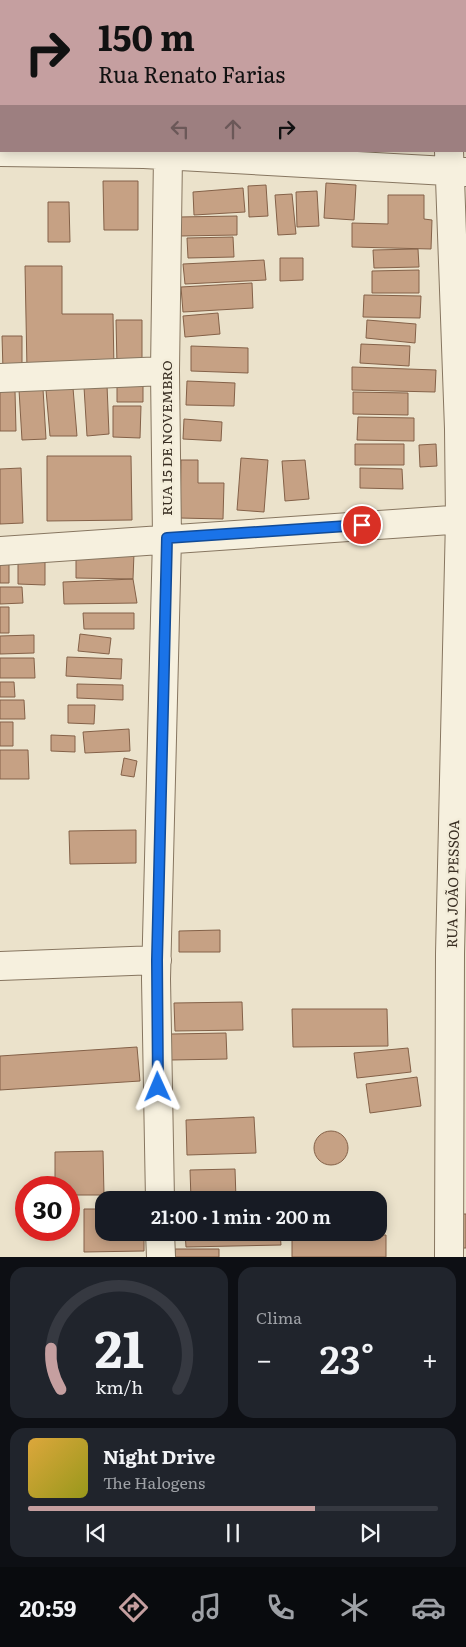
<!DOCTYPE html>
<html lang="pt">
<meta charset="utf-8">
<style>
:root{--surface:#171b24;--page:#20242c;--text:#f1f3f6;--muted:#9ea1a6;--line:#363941;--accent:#c59fa0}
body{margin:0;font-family:Literata,serif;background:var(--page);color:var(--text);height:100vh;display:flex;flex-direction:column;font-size:19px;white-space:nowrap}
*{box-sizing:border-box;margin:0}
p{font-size:16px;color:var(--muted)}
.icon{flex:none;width:28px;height:28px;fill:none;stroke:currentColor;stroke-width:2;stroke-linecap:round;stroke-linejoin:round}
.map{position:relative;height:1257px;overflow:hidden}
.side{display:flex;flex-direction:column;gap:10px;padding:10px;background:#0d0f14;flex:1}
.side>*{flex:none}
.banner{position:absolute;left:0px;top:0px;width:466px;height:152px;box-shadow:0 2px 12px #0003;background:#c59fa0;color:#111;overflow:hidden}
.speed{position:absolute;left:15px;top:1176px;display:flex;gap:10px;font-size:25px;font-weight:700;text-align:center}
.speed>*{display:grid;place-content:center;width:65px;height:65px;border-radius:50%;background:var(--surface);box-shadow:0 2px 12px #0003;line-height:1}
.speed .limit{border:8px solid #d22;background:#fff;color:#111}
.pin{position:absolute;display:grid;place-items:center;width:42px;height:42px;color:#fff;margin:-21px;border:2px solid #fff;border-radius:50%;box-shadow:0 1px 5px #0007}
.me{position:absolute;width:55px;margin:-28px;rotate:359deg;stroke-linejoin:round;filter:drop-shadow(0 0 4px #0008)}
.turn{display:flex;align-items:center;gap:18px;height:105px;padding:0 15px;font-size:22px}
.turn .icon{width:65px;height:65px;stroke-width:2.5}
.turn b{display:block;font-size:35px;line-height:42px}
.lanes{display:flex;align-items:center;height:48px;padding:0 15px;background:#0003;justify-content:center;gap:25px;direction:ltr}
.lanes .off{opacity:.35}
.big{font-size:38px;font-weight:600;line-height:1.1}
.side .widget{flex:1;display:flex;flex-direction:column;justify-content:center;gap:8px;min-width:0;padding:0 18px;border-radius:15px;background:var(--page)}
.side .dial{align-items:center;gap:0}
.dial svg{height:130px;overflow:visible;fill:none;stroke:var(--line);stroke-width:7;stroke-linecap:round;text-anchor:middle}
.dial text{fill:var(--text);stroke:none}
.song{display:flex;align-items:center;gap:15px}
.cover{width:60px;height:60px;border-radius:8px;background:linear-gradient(135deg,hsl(40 70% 55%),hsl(60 70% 35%))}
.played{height:5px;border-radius:2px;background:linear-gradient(90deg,var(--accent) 70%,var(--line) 70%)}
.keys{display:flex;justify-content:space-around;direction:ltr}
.heat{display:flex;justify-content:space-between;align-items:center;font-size:28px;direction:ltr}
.side .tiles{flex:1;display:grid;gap:10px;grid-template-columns:1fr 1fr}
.widget:last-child{grid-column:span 2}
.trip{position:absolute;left:95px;top:1191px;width:292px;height:50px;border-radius:15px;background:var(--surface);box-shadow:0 2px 12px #0003;font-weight:600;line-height:50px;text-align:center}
.dock{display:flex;height:80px;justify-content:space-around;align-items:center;background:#090b0e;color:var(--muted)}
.dock .icon{width:35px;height:35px}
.dock .on{color:var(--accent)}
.dock b{font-size:22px;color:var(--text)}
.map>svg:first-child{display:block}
</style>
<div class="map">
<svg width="466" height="1257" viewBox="0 0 466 1257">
<rect width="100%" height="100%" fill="#ebe2cb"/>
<path fill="#c6a184" stroke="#846148" d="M103,181H138V230H104Z
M326,183L356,185L354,220L324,218Z
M266,185L268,216L249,217L248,186Z
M243,188L245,212L194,215L193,192Z
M317,191L319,226L297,227L296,192Z
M292,194L296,234L278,235L275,195Z
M388,195H424V219L432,220L431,249L352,247V223L388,224Z
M48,202H69L70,242H48Z
M237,216V235L180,236L179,217Z
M233,237L234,257L188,258L187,238Z
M418,249L419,267L374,268L373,250Z
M280,258H303V280L280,281Z
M264,260L266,280L185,284L183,264Z
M25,266H62V314H113L114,369L27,370Z
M419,270V293H372V271Z
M252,283L253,308L183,312L181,287Z
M364,295L421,296L420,318L363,317Z
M218,313L220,334L185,337L183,316Z
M116,320H142V365H117Z
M367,320L416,324L415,343L366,338Z
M2,336H22V370H3Z
M361,344L410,346L409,366L360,363Z
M191,346L248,348V373L191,371Z
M352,367L436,370L435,392L352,390Z
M117,380H143V402H117Z
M187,381L235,383L234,406L186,405Z
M107,385L109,434L87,436L84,387Z
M73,388L77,436H50L46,390Z
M43,389L46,439L22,440L19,390Z
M0,391H15L16,431H0Z
M353,392L408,393V415L353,414Z
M113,406H141L140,438L113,437Z
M358,417L414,418V441L357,440Z
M184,419L222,422L221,441L183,439Z
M355,444H404V465H355Z
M436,444L437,466L420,467L419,445Z
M47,456H131L132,520L47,521Z
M241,458L268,460L264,512L237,510Z
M181,460H198V483H224L223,519L180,518Z
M305,460L309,499L285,501L282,461Z
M21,468L23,523L0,524V469Z
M360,468L402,469L403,489L360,488Z
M76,553H134L133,579L76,578Z
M18,556L45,557V585L18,584Z
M0,562H9V583H0Z
M133,579L137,603L64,604L63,582Z
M0,587H22L23,603L0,604Z
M0,607H9V633H0Z
M83,613H134V629H84Z
M80,634L111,638L109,654L78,651Z
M34,635V653L0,654V636Z
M67,657L122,659L121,679L66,676Z
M0,658H34L35,678H0Z
M0,682H14L15,697H0Z
M77,684L123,685V700L77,698Z
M0,700H24L25,719H0Z
M68,705H95L94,724L68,723Z
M0,722H13V746H0Z
M129,729L130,751L85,753L83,732Z
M51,735L75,736V752L51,751Z
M0,750H28L29,779H0Z
M124,758L137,761L134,777L121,775Z
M136,830V863L70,864L69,831Z
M220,930V952H179V931Z
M242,1002L243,1030L175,1031L174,1003Z
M292,1009H387L388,1046L293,1047Z
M226,1033L227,1059L171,1060V1034Z
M137,1047L140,1081L0,1090V1056Z
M408,1048L411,1072L357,1078L354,1053Z
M417,1077L421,1106L370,1113L366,1084Z
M254,1117L256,1153L187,1155L186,1120Z
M314 1148a17 17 0 1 1 34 0a17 17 0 1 1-34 0Z
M103,1151L104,1195H69V1188H55V1152Z
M235,1169L236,1199H191L190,1170Z
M22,1196H26V1211L21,1210Z
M84,1209H104V1232H144V1251L84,1252Z
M462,1214H466V1248H461Z
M45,1230H58V1238L45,1237Z
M185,1232H280L281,1245L186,1247Z
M386,1235V1257H292V1237Z
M175,1249H219V1257H175Z"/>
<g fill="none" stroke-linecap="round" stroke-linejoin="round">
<defs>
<path id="minor" d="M140,0V1
M450,1V0
M0,152L144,154L465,172
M0,378L165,371
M0,551L466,519
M0,966L157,960
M160,1200L156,979L167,538L165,371L168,155
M160,1232L161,1257
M449,1257L450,954L460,519L459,429L449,151"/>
</defs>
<use href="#minor" stroke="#877660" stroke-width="30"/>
<use href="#minor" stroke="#f6f0de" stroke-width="28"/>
</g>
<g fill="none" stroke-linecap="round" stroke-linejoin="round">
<defs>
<path id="route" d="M158,1087L157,960L167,538L362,525"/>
</defs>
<use href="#route" stroke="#114b97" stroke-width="12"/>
<use href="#route" stroke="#1a73e8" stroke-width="9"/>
</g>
<g text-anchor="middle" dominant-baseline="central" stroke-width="5" stroke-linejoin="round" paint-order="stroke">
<g font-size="14" fill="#392e22" stroke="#f3edda">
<text transform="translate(166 438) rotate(-90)">RUA 15 DE NOVEMBRO</text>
<text transform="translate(452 884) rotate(-89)">RUA JOÃO PESSOA</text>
</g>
</g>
</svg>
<div class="speed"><div class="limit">30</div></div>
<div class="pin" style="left:362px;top:525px;background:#d93025"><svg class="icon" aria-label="arrive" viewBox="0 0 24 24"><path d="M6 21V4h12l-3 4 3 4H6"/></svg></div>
<svg class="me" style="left:158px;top:1087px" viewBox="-20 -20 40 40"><path d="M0-17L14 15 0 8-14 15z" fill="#1a73e8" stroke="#fff" stroke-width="4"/></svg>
<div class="trip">21:00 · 1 min · 200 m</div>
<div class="banner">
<div class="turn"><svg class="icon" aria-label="right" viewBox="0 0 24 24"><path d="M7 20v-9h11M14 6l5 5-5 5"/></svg><div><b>150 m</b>Rua Renato Farias</div></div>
<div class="lanes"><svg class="icon off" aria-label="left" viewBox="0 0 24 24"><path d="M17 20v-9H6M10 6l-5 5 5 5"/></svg><svg class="icon off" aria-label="ahead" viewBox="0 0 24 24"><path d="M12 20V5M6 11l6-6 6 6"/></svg><svg class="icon" aria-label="right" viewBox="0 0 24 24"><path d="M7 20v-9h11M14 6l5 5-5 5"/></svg></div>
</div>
</div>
<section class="side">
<div class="tiles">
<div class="widget dial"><svg viewBox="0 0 100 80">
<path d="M14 69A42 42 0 1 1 86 69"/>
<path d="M14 69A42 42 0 0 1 8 44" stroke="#c59fa0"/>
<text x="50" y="56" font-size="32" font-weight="700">21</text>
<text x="50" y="72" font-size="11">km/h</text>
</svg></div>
<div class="widget"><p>Clima</p>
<div class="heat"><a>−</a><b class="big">23°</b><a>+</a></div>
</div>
<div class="widget">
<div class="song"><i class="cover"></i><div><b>Night Drive</b><p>The Halogens</p></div></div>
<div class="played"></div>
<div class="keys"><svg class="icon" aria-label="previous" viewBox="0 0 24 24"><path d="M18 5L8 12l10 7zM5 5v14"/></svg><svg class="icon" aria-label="pause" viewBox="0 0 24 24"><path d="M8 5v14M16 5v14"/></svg><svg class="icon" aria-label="next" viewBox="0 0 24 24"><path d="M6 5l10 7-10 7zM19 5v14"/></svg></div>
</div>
</div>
</section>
<nav class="dock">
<b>20:59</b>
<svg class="icon on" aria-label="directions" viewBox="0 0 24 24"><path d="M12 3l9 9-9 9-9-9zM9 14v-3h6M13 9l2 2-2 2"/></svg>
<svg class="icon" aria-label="music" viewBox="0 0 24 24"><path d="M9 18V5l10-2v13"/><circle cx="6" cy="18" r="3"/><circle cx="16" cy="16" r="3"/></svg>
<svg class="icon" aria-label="phone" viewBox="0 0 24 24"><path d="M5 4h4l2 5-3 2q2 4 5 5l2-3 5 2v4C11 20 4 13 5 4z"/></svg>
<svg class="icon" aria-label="climate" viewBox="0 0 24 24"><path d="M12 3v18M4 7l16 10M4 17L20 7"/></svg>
<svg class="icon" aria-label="car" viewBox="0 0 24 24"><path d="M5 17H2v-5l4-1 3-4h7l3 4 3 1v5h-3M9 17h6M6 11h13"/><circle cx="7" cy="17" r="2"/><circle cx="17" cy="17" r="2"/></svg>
</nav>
